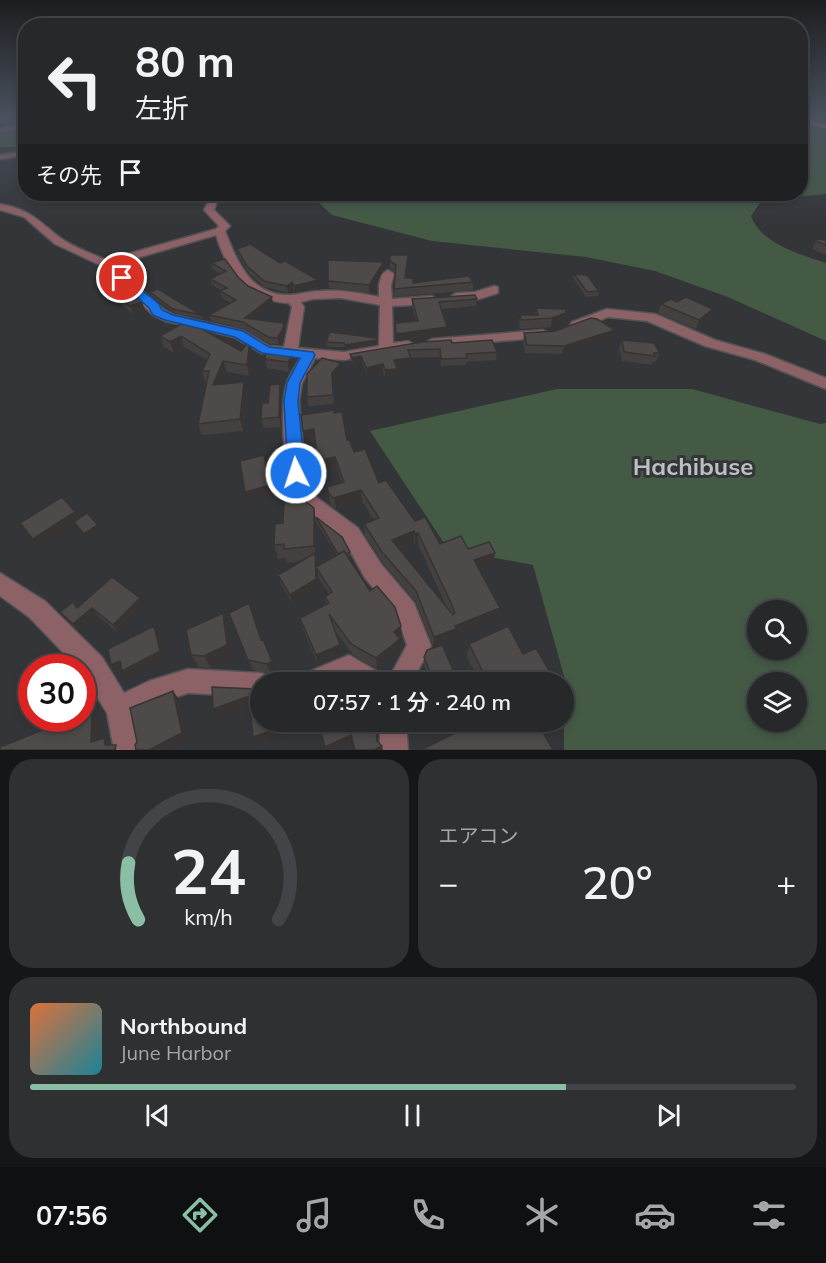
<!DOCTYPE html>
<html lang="ja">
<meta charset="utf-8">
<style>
:root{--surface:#26282a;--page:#2e3032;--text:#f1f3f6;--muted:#a4a6a8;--line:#424447;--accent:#8abfa5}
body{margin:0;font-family:Mulish,"Noto Sans JP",sans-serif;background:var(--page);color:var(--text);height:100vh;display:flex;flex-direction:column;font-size:22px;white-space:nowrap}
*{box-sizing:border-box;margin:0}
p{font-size:20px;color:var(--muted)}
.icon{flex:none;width:33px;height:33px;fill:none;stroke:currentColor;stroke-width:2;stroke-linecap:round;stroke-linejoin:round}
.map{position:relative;height:750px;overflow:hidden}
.details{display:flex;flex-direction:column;gap:9px;padding:9px;background:#151617;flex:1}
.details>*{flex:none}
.top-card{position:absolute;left:18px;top:18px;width:790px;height:183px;border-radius:24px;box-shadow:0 3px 9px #0003,0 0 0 2px var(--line);background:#26282a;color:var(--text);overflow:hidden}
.fabs{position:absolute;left:747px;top:600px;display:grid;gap:12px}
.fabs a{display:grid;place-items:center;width:60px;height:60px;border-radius:50%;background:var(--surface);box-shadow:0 3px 9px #0003,0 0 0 2px var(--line);font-size:30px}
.speed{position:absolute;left:18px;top:654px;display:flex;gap:12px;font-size:30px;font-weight:700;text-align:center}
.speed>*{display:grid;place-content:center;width:78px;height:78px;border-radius:50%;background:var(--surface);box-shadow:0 3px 9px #0003,0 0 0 2px var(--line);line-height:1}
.speed .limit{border:9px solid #d22;background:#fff;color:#111}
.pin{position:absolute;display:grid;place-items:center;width:51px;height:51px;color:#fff;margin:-26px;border:3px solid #fff;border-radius:50%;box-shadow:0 2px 6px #0007}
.me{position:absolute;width:66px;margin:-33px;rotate:356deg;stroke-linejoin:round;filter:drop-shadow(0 0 4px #0008)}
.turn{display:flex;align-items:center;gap:21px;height:126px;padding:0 18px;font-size:27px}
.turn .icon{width:78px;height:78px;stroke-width:2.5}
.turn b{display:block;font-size:42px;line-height:51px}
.then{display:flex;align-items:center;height:57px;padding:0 18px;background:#0003;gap:12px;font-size:22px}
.big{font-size:45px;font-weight:600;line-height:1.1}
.details .widget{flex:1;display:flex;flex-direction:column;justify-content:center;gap:9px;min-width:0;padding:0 21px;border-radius:24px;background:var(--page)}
.details .dial{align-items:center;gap:0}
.dial svg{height:156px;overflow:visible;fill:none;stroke:var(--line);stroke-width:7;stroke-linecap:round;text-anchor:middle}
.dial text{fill:var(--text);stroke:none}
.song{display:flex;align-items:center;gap:18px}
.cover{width:72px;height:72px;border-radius:9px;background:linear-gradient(135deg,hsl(20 70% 55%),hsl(190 70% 35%))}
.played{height:6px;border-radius:3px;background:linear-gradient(90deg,var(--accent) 70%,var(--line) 70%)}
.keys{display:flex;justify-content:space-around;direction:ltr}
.heat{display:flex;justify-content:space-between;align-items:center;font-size:33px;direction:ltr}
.details .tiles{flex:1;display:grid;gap:9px;grid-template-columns:1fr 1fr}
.widget:last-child{grid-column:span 2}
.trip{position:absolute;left:250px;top:672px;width:324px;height:60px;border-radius:30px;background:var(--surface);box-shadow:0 3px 9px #0003,0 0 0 2px var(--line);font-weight:600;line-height:60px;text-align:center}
.menu{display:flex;height:96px;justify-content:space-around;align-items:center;background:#0f1011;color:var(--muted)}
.menu .icon{width:42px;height:42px}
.menu .active{color:var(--accent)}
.menu b{font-size:27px;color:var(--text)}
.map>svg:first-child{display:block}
</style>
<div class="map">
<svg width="826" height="750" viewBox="0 0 826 750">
<rect width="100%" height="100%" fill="#333538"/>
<path fill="#445a45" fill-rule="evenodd" d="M801,117H826V194L762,200L751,216C760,243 801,255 826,263V341L728,297L655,271L586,257L432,241L332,215L315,199L323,194H801Z
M25,126V147H0V133Z
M557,389H692L820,424L826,423V750H564V676L533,565L448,549L370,431ZM758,610H796V650H758ZM758,682H796V722H758Z"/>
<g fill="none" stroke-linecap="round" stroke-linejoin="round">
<defs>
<path id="minor" d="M0,117H5L0,120Z
M26,122V126L0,133V129Z
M26,151V155L0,159V155Z
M222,194H234L217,202L214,210L230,226L225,231C237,261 250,295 288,295C299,295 309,291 320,291C340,289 360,293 379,297V285L382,274L388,270L394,274L391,285L392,299L432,296L438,300L432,304L392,306L393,343L408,341L415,345L413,348L344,360L315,358L302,383L299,401L305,473L312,494L358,528L381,564L414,603L431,646L412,682H387L407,645L397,617L365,578L344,540L297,504C285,479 279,413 286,386C288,376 296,366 301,357L261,353L234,337L165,321L153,315L102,266L55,244L24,217L0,210V204C33,210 37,221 62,239C75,248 91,253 106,260L216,229L219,226L204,210L210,198ZM216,235C227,271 247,302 289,303L292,307L284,347L269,346L244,331L174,315L163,309L113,265ZM341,298L380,305L379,346L344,352L298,348L304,307L301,302L313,299Z
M494,286L498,287V293C485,297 462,307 450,297L456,293L475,292Z
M607,309L655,314L715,340L765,354L826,378V389L755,360L705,346L647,321L608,317L577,329L570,325L572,322Z
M543,330L550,334L548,337L432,347L425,343L432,339Z
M0,573L45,601L102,657L124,693L149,681L188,669L261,673L270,676L272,682H261V697L188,693L154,705L133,715L142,750H114L107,713L82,673V668H78L29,617L0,596Z
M349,655L380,673L383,682H350L347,680L342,682H303L306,673Z
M380,722H406L408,750H380Z"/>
<path id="major" d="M801,118L826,125V129L801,122Z"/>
</defs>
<use href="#minor" stroke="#505255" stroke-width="3"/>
<use href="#major" stroke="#505255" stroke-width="3"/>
<use href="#minor" fill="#8d6266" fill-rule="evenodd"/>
<use href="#major" fill="#e38c95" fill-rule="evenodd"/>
</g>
<path fill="#43403f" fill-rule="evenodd" d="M816,239L826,240V255L812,249Z
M237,249L280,263L318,280L319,287L295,292L293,289L288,293L265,287L249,273L238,255Z
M408,255L406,278L413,283L473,282V290L394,297L395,273L390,268V261Z
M384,262V270L369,293L329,288L328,281Z
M211,263L238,277L248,286L273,303L253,319L285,330L284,337L279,344H270L244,329L211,321L209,315L231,303L222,298L220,291H222L212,285L210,279L221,274L212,269Z
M574,274L599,291L598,296L586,297L573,278Z
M115,292L145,310L133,315L118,300Z
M150,292L201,315L203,319L175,313L152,296Z
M412,299H477L476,306L441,309L447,335L396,341L395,323L416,321L412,307Z
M677,302L713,309L710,318L696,329L658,313L661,304Z
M536,308L564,322L551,327L520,329L519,324L520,315H535Z
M190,319L213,324L216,335L211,334L241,351L250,340L252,351L249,376L227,372L222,384L244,382L247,393L243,431L202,435L198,424L207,382H205L202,371L207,360L184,347L174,353L164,347L160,336Z
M615,330L612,338L562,354L525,353L523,342L524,333L555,331Z
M377,338V344L345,349V347H327L326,342Z
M622,340L660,353L656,362H653L652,365L622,361L619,348Z
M452,343L497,352L496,360L466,362V365L441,366L440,357L411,358V366L397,368V376L385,378L383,372L367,375L362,363L353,365L351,361L350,354Z
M296,350L297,359L289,372L267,368L265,359Z
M341,363L342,372L333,382L334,404L308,406L307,397Z
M280,384L282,394L281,427L264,428L261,419L268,403Z
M334,413L347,440L354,452L379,483L415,521L440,544L495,553L493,563L478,568L500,608L498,618L455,636V638L433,646L416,602L383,563L365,535L364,524L374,520L362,501L336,509L331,505L327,487L342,483L337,468L308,475L306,464L316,448L315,440L305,441ZM414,542L415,545L418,544L447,608L399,548Z
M314,508L316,522L317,566L337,555L316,522V517L350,552V556L348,558L402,637L399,639L400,650L377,669L353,655L335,630L340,645L342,656L318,665L303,629L300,618L326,605L325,597L329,594L319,578L317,571L318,588L293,604L281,584L278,575L302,561L287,563L286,558L278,559L274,545L283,523Z
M145,606L118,633L98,616L79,632L60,612L77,608Z
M229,613L253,615L262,640L276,671L271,674L253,670Z
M229,626L233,657L211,668L199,667L191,655Z
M469,644L523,654L553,677L551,682H480L467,657Z
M424,657L454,672L453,681L450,682H430L424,665Z
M415,722H456L420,737Z"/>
<path fill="#373433" d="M384,262V270L369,293V285Z
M318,280L319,287L295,292L294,286Z
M292,282L293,289L288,293L287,286Z
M272,297L273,303L246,325L245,318Z
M142,302L145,310L133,315L130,306Z
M713,309L710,318L696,329L699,320Z
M566,313L564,322L551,327L552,318Z
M284,323L285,330L284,337L279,344L277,338Z
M447,327V335L396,341V334Z
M615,330L612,338L562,354L564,346Z
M181,336L184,347L174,353L170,342Z
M250,340L252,351L249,376L247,365Z
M377,340V344L345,349V345Z
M296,350L297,359L289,372L288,362Z
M361,356L362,363L353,365L352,358Z
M411,358V366L395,368L394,360Z
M223,361L227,372L217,396L213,385Z
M341,363L342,372L333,382L334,404L332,373Z
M383,364V372L367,375L366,368Z
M397,369V376L385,378V370Z
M244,382L247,393L243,431L240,419Z
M280,384L282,394L281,427L279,417Z
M314,429L316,439L305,441L303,431Z
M264,455L273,495L248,501L245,492Z
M335,457L337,468L308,475L306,464Z
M361,490L362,501L336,509L334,498Z
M314,508L316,522L317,559L314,546Z
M75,512L81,522H74L76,525L40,549L33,539Z
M98,525L101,529L87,538L84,534Z
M414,531V542L392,550V540Z
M418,533V544L415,545V534Z
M315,553L317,562L318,588L293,604L290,595Z
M495,553L493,563L472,570L474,560Z
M140,598L145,606L118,633L113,625Z
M92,608L98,616L79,632L73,624Z
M500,608L498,618L455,636V638L433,646L434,637L455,626Z
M223,613L229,626L233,657L211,668L204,656Z
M154,626L159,635L166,659L128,679L122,671L118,674L111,665Z
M401,626L402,637L394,643V632Z
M400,639V650L377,669L376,658Z
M340,645L342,656L318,665L316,655Z
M272,661L276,671L271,674L267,664Z
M454,672L453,681L448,682L447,675Z
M553,677L551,682H541Z
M173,691L179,699L188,740L169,750H149Z
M249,696L254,706L219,718L213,709Z
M92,714L99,721V749L91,742Z
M297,722H318L319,724L257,745L253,737Z
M439,722H456L420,737V730Z
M376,728L378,748L382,746L383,750H374L377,741Z
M351,735L353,743L339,750H326L325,747Z
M104,738L111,745H105Z"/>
<path fill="#4e4a49" stroke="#373433" stroke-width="1.5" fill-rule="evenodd" d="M816,239L826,240V245L816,241Z
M250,244L280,263L285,261L318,280L294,286L292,282L287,286L264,281L247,266L237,249Z
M390,255H408L405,278H413V283L469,276L473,282L394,289L396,265L390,261Z
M225,259L238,277L248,286L272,297L245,318L284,323L282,331L277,338L268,337L243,322L209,315L236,300L220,291L227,288L210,279L226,271L211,263Z
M328,260L384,262L369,285L328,281Z
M574,274L587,275L599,291L587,292Z
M127,288L142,302L130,306L115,292Z
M158,289L201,315L173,309L150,292Z
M475,295L477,299L439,302L447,327L396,334L395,323L418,321L412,299Z
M686,297L713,309L699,320L661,304L671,299L677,302Z
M536,308L565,309L566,313L552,318L521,320L520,315H538Z
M591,318L597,319L615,330L564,346L527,345L524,333L555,331Z
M190,319L213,324L188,321L241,351L250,340L247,365L223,361L213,385L244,382L240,419L198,424L209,371H202L210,354L181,336L170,342L160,336Z
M330,332L377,338V340L345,345L344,343L326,342Z
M451,340L452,343L492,340L497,352L466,354L467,358L441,359L440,349L408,350L411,358L394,360L397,369L385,370L383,364L366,368L361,356L352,358L350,354L422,342Z
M622,340L654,343L660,353H654L655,356L624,352Z
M266,347L296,350L288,362L265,359Z
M322,358L341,363L332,373L333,395L307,397V374Z
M280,384L279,417L261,419L262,403H268L270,385Z
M334,410V413L342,412L347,440L349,439L354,452L365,449L379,483L386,480L415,521L425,517L440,544L461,536L468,549L489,542L495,553L474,560L500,608L455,626L456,629L434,637L416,591L382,552L364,524L379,518L361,490L334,498L329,494L327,487L344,482L335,457L306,464L304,451L316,448L314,429L303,431L301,415ZM414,531L415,534L418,533L451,603L455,613L453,615L392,540Z
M264,455L270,485L245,492L240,461Z
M62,497L75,512L33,539L20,523Z
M304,500L314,508V546L284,549V544L274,545L275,524L283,523L284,503Z
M87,513L98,525L84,534L74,522Z
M316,517L342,537L350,552L346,554L344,551L338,554Z
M344,551L370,591L377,586L395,607L401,626L394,632L400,639L376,658L351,644L329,614L340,645L316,655L300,618L329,603L325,597L332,592L316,567Z
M315,553L316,579L290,595L278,575Z
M112,577L140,598L113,625L92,608L73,624L60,612L73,602L77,608Z
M249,603L261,640L263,639L272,661L267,664L248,660L229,613Z
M223,613L227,645L204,656L191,655L186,630Z
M154,626L160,651L122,671L120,661L111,665L108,649Z
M508,626L523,654L536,648L553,677L541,682H488L469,644Z
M442,645L454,672L447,675L450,682H434L424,657L427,650Z
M319,674H350L353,682H307L306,680Z
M212,687L258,689L260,702H261V722H297L253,737L249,696L213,709Z
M173,691L182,733L149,750H136L135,745L137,742L130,708Z
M92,714L91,742L104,738L105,745H116L115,750H0V747L68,720V723L79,718H82V717Z
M318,722H366L369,731L376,728L377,741L382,746L374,750H355L351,735L325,747Z
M417,722H439L420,730Z
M477,722H486L491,731L509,722H537L553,750H421Z"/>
<linearGradient id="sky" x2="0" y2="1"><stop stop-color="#1c1d1f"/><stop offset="0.53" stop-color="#4a515e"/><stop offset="1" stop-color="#4a515e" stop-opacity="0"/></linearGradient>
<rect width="826" height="222" fill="url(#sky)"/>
<path fill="#1a73e8" stroke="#114b97" stroke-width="1.5" d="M122,275L158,303L162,310L173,315L243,331L269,347L313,352L315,355L300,383L298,401L305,473L302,478L296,480L290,478L288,473L284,401L287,383L300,358L262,353L235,337L165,320L153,315L149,308L118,280V276Z"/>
<g text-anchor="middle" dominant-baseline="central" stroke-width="6" stroke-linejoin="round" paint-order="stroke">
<g font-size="24" font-weight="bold" fill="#bcbec2" stroke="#333538">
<text x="693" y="466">Hachibuse</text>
</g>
</g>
</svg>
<div class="fabs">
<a><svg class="icon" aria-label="search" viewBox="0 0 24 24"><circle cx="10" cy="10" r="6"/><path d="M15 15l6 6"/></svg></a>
<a><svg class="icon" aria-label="layers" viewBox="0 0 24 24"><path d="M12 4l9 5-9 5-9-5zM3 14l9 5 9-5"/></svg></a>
</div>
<div class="speed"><div class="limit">30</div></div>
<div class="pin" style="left:122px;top:278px;background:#d93025"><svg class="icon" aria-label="arrive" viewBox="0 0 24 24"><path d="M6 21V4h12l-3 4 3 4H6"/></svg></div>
<svg class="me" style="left:296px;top:473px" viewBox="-20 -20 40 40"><circle r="17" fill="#1a73e8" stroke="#fff" stroke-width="3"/><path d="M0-11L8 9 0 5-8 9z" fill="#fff"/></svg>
<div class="trip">07:57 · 1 分 · 240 m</div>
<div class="top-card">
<div class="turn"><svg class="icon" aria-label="left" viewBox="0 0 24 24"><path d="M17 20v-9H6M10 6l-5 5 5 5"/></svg><div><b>80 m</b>左折</div></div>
<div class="then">その先<svg class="icon" aria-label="arrive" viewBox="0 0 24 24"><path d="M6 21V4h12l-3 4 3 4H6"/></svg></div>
</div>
</div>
<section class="details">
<div class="tiles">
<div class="widget dial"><svg viewBox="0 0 100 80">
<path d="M14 69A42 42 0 1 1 86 69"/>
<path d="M14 69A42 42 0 0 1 9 40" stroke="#8abfa5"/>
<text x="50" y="56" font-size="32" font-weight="700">24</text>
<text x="50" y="72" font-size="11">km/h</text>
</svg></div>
<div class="widget"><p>エアコン</p>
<div class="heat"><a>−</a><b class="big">20°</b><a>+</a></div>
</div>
<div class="widget">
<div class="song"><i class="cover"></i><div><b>Northbound</b><p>June Harbor</p></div></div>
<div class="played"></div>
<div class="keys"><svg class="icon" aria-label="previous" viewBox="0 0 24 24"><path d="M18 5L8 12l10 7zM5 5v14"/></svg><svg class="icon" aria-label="pause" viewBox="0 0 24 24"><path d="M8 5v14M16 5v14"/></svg><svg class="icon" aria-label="next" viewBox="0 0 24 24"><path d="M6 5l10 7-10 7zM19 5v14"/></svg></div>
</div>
</div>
</section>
<nav class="menu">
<b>07:56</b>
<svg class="icon active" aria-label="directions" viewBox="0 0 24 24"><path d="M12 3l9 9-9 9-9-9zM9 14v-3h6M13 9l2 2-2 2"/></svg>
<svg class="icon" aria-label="music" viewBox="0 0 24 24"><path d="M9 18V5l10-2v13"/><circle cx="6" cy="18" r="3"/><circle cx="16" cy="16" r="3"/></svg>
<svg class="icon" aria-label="phone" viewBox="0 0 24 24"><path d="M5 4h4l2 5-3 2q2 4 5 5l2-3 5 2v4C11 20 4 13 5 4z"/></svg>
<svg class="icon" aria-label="climate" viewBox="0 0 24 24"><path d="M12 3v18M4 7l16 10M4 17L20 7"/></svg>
<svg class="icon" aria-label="car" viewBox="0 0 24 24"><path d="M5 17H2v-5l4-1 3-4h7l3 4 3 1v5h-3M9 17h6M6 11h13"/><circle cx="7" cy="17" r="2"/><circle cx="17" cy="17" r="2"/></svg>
<svg class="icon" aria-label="filters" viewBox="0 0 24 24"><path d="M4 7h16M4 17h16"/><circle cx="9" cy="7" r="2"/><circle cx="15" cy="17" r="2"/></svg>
</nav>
